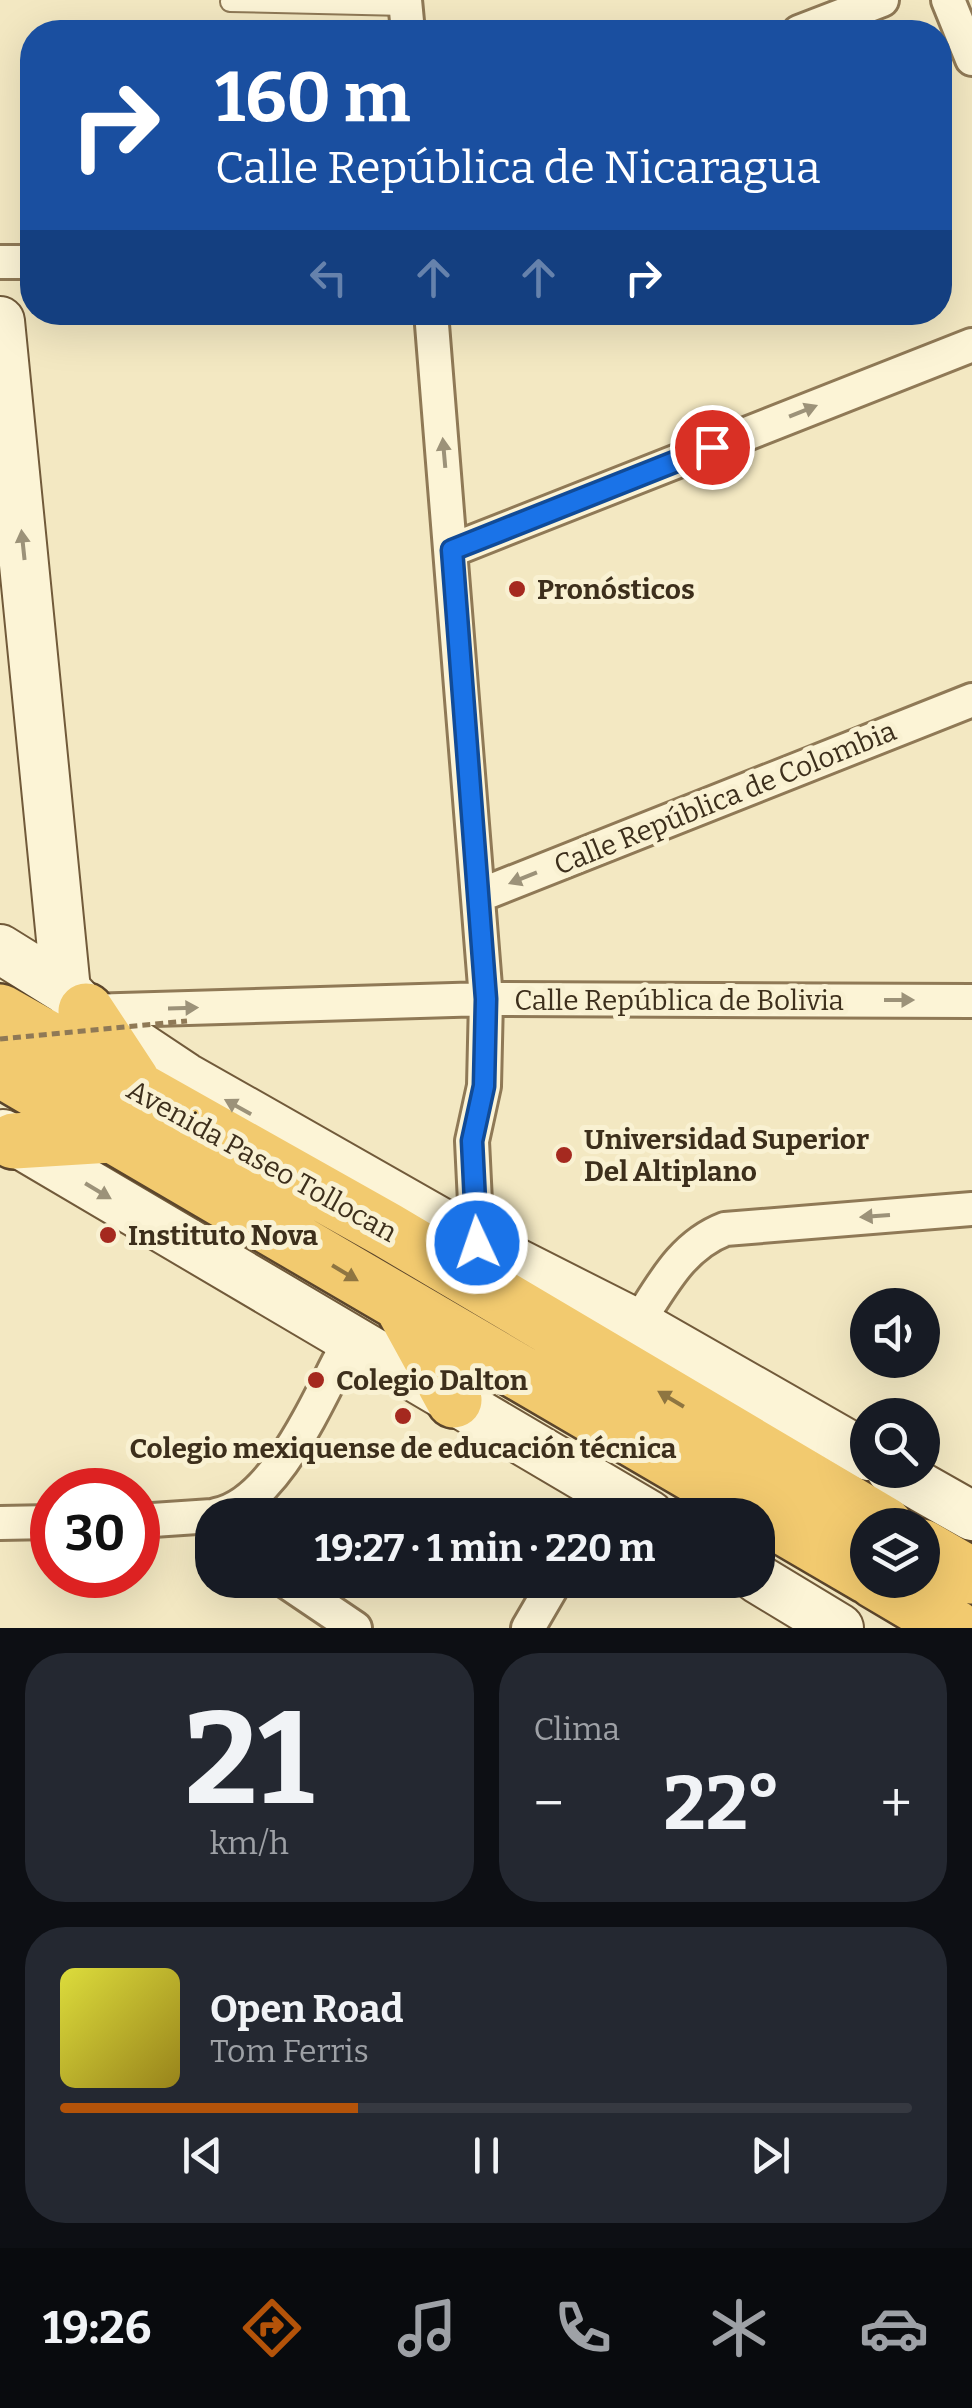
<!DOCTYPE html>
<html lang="es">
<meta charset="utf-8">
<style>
:root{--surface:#171b24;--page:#242831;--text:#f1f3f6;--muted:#9ea1a6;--line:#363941;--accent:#b45309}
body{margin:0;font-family:Bitter,serif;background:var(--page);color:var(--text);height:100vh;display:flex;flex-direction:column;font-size:38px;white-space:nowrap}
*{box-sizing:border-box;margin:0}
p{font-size:32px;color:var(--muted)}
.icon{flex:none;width:55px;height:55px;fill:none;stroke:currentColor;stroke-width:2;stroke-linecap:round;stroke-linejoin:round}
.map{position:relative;height:1628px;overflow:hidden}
.drawer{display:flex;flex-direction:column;gap:25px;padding:25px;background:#0d0f14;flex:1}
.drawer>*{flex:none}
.banner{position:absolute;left:20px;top:20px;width:932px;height:305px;border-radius:40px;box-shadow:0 10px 40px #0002;background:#1a4fa0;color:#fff;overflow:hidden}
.tools{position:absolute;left:850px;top:1288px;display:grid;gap:20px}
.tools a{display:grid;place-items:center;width:90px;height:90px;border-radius:50%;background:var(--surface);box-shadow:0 10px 40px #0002;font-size:50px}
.speed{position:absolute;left:30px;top:1468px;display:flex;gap:20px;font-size:50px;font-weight:700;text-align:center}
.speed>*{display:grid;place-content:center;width:130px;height:130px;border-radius:50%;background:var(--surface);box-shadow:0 10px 40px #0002;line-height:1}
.speed .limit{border:15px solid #d22;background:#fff;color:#111}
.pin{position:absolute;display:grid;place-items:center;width:85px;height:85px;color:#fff;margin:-42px;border:5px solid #fff;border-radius:50%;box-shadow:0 2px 10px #0007}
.me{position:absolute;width:110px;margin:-55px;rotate:357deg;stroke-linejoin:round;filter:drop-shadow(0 0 8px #0008)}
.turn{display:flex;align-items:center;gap:35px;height:210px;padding:0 30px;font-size:45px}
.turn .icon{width:130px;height:130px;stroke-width:2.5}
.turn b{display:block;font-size:70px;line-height:85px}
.lanes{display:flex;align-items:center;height:95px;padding:0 30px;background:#0003;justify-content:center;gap:50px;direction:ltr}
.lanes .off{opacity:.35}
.big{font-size:75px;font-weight:700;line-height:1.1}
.drawer .card{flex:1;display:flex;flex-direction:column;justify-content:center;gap:15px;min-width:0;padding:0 35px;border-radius:40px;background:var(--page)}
.drawer .dial{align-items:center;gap:0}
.dial b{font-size:130px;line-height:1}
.song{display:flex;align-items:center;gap:30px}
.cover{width:120px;height:120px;border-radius:15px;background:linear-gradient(135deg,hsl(60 70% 55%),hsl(50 70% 35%))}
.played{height:10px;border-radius:5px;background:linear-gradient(90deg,var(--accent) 35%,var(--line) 35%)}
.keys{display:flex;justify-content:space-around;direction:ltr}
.heat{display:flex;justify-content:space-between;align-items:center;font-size:55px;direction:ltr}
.drawer .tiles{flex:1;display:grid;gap:25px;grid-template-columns:1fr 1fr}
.card:last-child{grid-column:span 2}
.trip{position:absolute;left:195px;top:1498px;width:580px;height:100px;border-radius:40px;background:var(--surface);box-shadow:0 10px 40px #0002;font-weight:700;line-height:100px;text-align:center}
.dock{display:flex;height:160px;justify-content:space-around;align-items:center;background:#090b0e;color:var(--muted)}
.dock .icon{width:70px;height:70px}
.dock .on{color:var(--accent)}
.dock b{font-size:45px;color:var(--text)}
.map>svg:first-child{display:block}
</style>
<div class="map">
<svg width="972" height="1628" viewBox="0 0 972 1628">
<rect width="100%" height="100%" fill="#f3e8c2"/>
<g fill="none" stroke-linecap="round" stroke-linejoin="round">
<defs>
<path id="service" d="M230,2L405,6"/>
<path id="minor" d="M405,0L408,32
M948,0L972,59
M799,32L882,0
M0,262H32
M431,312L486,999L484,1086L472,1141L477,1243
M452,550L972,345
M478,896L972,700
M87,1011L486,999L972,1001
M637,1324C662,1286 681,1246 725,1229L972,1209
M216,1515C278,1503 321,1391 350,1340
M138,1521L212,1516
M0,1523L52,1522
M284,1580L355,1628
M528,1628L556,1580"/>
<path id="secondary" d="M0,321L66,990
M0,949L66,990L86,1011L185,1077L477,1243L637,1324L868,1456
M3,1134L649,1515
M891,1470L972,1516
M758,1579L839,1628"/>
<path id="trunk" d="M86,1011L132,1081
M0,1012L387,1230L885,1525
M0,1069L868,1576
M14,1141L110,1135
M403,1307L454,1400
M922,1547L972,1576
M874,1580L955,1628"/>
</defs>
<use href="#service" stroke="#8f7956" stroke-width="22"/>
<use href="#minor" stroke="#8f7956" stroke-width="38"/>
<use href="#secondary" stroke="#715a3a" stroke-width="52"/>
<use href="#trunk" stroke="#5c462b" stroke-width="60"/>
<use href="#service" stroke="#fcf4d6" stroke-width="18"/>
<use href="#minor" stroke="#fcf4d6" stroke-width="32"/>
<use href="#secondary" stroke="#fcf4d6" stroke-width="48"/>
<use href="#trunk" stroke="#f2ca6f" stroke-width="55"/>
<path stroke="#8f7956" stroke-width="5" stroke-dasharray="8 5" stroke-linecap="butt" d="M0,1039L187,1021"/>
</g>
<defs><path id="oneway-solid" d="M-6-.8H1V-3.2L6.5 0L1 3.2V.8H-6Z" transform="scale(2.5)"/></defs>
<g fill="#9c9279">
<use href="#oneway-solid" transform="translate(803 411) rotate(-22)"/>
<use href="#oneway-solid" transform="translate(444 453) rotate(-95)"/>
<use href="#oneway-solid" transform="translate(23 545) rotate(-96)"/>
<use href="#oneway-solid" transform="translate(523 878) rotate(158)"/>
<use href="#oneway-solid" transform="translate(899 1000)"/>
<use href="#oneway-solid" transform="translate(183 1008) rotate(-2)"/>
<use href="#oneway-solid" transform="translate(238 1107) rotate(-151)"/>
<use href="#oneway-solid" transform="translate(98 1191) rotate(31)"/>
<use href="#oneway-solid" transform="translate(875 1216) rotate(176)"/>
</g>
<g fill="#8e7541">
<use href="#oneway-solid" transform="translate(345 1273) rotate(31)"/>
<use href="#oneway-solid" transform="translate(671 1399) rotate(-149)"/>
</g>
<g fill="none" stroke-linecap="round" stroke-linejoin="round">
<defs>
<path id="route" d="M477,1243L472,1141L484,1086L486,999L452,550L712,447"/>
</defs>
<use href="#route" stroke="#114b97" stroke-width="25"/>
<use href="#route" stroke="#1a73e8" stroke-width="18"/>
</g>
<g fill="#a5291f" stroke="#f9f1d2" stroke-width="4">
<circle cx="517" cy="589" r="10"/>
<circle cx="564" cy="1155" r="10"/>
<circle cx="108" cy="1235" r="10"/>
<circle cx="316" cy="1380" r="10"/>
<circle cx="403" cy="1416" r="10"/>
</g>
<g text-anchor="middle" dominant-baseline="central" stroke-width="10" stroke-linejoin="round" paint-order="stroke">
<g font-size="28" font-weight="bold" fill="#3d2f1c" stroke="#f9f1d2" text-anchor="start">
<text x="537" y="589">Pronósticos</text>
<text x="584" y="1139">Universidad Superior<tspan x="584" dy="32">Del Altiplano</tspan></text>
<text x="128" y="1235">Instituto Nova</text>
<text x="336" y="1380">Colegio Dalton</text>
<text x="403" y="1448" text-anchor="middle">Colegio mexiquense de educación técnica</text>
</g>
<g font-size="28" fill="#3d2f1c" stroke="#f9f1d2">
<text transform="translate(725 798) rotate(-22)">Calle República de Colombia</text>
<text x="679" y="1000">Calle República de Bolivia</text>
<text transform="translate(262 1161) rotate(29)">Avenida Paseo Tollocan</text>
</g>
</g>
</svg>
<div class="tools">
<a><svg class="icon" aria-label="sound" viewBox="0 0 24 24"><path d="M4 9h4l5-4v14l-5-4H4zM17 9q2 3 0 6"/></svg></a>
<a><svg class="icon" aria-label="search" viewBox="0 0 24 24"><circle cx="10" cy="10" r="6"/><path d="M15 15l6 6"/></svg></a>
<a><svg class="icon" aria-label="layers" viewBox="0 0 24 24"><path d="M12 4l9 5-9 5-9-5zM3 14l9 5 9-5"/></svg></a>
</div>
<div class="speed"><div class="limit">30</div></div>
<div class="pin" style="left:712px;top:447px;background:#d93025"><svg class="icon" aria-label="arrive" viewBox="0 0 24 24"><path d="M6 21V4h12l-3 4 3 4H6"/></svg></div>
<svg class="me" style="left:477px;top:1243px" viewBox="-20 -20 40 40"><circle r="17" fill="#1a73e8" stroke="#fff" stroke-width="3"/><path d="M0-11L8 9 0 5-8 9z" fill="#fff"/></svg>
<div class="trip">19:27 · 1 min · 220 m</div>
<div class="banner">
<div class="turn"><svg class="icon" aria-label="right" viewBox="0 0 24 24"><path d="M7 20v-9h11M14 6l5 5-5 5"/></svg><div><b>160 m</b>Calle República de Nicaragua</div></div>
<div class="lanes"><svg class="icon off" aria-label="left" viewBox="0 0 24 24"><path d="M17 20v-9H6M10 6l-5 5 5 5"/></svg><svg class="icon off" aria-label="ahead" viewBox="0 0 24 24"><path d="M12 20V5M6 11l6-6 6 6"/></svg><svg class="icon off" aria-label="ahead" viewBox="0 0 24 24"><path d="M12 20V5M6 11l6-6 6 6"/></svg><svg class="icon" aria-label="right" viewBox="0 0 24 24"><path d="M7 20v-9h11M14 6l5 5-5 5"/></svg></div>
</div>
</div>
<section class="drawer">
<div class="tiles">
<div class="card dial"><b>21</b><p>km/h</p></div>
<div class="card"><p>Clima</p>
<div class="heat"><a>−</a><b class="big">22°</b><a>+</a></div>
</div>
<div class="card">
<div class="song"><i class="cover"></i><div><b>Open Road</b><p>Tom Ferris</p></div></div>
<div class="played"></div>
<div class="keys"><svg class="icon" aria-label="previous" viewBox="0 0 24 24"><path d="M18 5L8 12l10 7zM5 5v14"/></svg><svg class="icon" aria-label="pause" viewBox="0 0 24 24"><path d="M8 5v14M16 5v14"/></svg><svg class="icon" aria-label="next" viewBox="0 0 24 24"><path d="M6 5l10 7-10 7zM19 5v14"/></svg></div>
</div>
</div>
</section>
<nav class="dock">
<b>19:26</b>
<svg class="icon on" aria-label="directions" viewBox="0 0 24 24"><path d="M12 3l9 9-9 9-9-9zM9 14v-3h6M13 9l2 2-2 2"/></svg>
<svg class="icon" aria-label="music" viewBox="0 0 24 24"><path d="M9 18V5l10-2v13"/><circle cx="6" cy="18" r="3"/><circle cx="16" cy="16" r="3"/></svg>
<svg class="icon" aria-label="phone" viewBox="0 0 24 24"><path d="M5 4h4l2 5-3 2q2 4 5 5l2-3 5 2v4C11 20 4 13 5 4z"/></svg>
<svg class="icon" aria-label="climate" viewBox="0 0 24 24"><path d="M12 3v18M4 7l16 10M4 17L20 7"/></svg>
<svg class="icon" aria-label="car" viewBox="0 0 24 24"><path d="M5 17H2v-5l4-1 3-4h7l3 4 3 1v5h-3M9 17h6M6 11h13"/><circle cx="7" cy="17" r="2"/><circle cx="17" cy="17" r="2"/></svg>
</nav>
